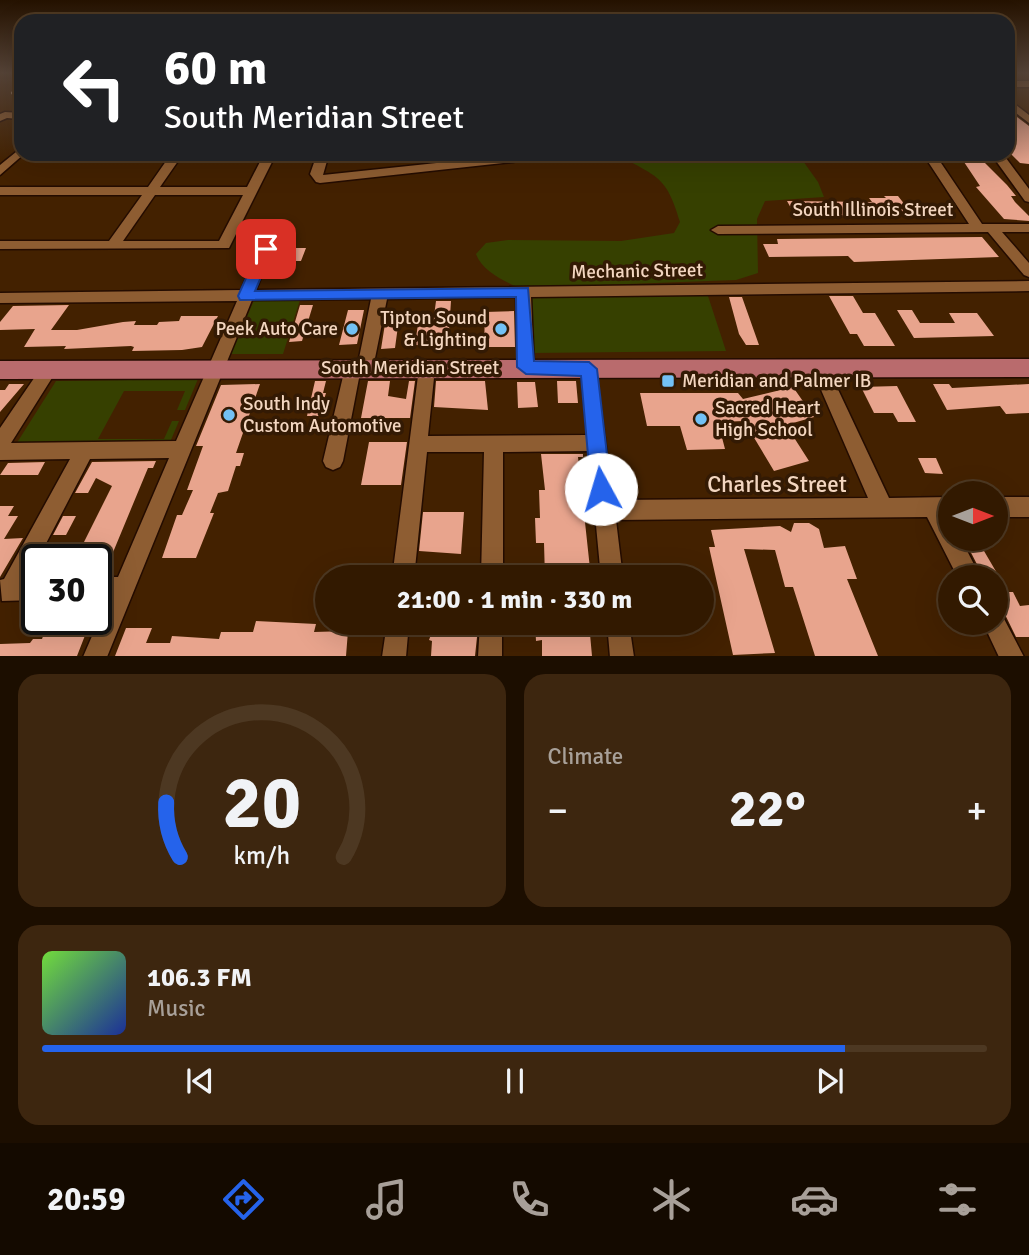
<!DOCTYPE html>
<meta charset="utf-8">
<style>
:root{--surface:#321900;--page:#3d260f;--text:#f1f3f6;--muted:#a8a099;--line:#4d3822;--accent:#2563eb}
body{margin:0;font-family:Signika,sans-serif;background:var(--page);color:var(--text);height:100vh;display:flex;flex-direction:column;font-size:26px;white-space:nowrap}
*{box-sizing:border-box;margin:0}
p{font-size:23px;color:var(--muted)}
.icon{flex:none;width:38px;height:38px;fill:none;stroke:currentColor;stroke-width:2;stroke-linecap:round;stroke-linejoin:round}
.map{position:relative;height:656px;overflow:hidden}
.details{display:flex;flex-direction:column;gap:18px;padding:18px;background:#1c0e00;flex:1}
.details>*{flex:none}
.guide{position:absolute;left:14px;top:14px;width:1001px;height:147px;border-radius:21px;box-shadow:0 7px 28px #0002,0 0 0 2px var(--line);background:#202124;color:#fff;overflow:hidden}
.needle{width:46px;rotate:90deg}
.controls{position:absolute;left:938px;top:481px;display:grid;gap:14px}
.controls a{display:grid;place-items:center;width:70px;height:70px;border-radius:50%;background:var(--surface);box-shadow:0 7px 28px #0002,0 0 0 2px var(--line);font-size:35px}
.speed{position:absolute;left:21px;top:544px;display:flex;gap:14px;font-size:35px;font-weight:700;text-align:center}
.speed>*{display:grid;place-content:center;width:91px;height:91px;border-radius:50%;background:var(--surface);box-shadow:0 7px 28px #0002,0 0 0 2px var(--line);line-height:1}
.speed .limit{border:4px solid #111;border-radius:10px;background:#fff;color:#111}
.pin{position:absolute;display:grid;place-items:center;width:60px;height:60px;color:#fff;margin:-30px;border-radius:14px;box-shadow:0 4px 10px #0006}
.me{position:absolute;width:77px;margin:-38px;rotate:354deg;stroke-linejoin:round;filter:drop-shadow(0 0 5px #0008)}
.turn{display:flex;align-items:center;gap:24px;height:147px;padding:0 35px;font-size:32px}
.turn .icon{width:91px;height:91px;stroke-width:2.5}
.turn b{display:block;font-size:49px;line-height:60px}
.big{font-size:52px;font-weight:800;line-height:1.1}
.details .widget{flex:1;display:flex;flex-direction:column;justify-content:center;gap:10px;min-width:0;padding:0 24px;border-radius:21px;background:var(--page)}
.details .dial{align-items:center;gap:0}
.dial svg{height:182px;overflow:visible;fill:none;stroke:var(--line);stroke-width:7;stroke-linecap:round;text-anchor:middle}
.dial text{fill:var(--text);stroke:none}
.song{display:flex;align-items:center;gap:21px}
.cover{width:84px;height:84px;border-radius:10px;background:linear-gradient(135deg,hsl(100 70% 55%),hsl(230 70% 35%))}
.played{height:7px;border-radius:4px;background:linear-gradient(90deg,var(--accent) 85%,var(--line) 85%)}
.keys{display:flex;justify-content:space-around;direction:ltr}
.heat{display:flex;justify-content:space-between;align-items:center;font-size:38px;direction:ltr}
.details .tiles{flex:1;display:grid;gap:18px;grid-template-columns:1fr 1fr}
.widget:last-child{grid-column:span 2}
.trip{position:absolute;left:315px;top:565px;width:399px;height:70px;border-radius:35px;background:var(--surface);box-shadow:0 7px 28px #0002,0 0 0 2px var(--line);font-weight:800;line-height:70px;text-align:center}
.dock{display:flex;height:112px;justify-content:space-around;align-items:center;background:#140a00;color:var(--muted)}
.dock .icon{width:49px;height:49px}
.dock .selected{color:var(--accent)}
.dock b{font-size:32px;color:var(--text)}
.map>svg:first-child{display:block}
</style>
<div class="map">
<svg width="1029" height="657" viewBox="0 0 1029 657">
<rect width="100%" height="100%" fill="#432100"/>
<path fill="#364000" d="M617,154H798L818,182L824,197L765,201L757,219L758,273L736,280L519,288C504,281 482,271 476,254L486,243L508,240L621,241L674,233L680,222C666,174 657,178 617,154Z
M707,293L726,351L530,353L528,294Z
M255,298L300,300L283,354H231Z
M198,379L185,410H177L185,391H124L98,439H164L172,421H179L168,447L13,449L56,381Z"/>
<path fill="#e8a48d" d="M1008,117H1017L1029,126V164L1020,163L1008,151Z
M962,159H981L1007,185L1016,196H1011L1015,202L1029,216V221L1004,219L976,187L980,186Z
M884,196H898L913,215L796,217L787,201L872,202L869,198H886Z
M982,237L999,257L854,262L848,256L769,257L763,244H778L777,239Z
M285,248H306L301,261H294L290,271H276Z
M829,296H853L863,313H875L895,346H864L857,334H850Z
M729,297H742L759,345H746L739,334Z
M436,301H451L448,346L415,345L418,324H433Z
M69,305L51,330H77L123,322L136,321L134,325H157L159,322L179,321L181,316H218L202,347L182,350L132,351L134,347L131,346L64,349L66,346L24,347L35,329L0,330V322L13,306Z
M300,305H313L302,341L289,342Z
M348,310H364L357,344L339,345Z
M897,310H912L920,323H955L949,313H977L994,336L914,338Z
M387,311H400L395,348L381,349Z
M514,311L515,347H484L485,312Z
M315,381H326L323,393H326L319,416H307Z
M368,381H390L388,396L406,399L409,381H415L410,418H361Z
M436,381H485L488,410L434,407Z
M557,381H576L578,403H558Z
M517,382H535L538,407L518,408Z
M9,384H24L0,412V390H5Z
M260,384L236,453H244L240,466H236L228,491L218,493L210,513H214L196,558H162L177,515H182L193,490H187L203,446H196L221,385Z
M933,384H949L952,388L1029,384V413L1006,414L1000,406L947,410Z
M897,386L916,422H898L893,413H874L861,387Z
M793,387L814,417L786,425L809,461L774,471L744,421L718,422L725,449L687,450L680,426H647L640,393H738L743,399Z
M369,442H407L401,485H361Z
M541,454H583V457H578L591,578H545L544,543H536L535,518H540L539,490H545Z
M918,458H936L943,474L925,473Z
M156,461L153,468H148L109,562L75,560L112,486L96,478L88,493H75L92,462Z
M45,462L38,475H0L8,463Z
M0,506H14L8,516H18L4,539L23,538L0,577Z
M423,512H464L461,554L419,551Z
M63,516H76L66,535H53Z
M794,523H809L819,529L824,548L845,546L857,579H847L878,656H815L793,587H785L775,550L744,549L775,653L733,655L709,547H715L711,530L780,526L791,532Z
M964,539H977L1008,592H1013L1020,606L1029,605V637H1016L996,596V576H983Z
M70,620H91L77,656H0V644L30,643L33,639H42L45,631H65Z
M256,621L316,624L314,632L348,631L346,656H115L126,628H152L146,643H170L172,636L219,639L221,632H253Z
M535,623H589L592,656H542V640L536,641Z
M435,624H458L457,637H477L475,656H431L432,641L429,640Z"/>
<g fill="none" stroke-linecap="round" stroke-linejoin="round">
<defs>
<path id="minor" d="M1008,81H1029V87H1008Z
M1008,99L1029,115V123L1008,107Z
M5,112L21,113V119L7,118L0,121V114Z
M21,148V154H24L0,175V165Z
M171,154H183L160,187H247L264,154H276L229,248L0,249V241H109L142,195H0V187H148ZM155,195H243L219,241H123Z
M317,154H329L323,175L521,154H544L513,162L320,183L316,182L310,174Z
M923,154H935L982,224H1029V232H1002L1029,263V277L1024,275L988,232L718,234L711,230L718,226L969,224Z
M991,154H1003L1029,189V202L1025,201Z
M266,244L273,249L256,290L1029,281V291L531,297L534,367L532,372H520L518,367L516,297L387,299L373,368L371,373H360L343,461L340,467L333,470L326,467L323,461L345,368L347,363H358L371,299L252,300L107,657H83L108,599H96V577H118L169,458L90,459L28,578H37V600L2,601L0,580L4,579L70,459L0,460V428L43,365L49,363L55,365L57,370L11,443L176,441L237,301L0,303V293L241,290L259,249Z
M427,361L433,363L435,368L428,436L587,435L581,369L583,364L589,362L595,364L613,500L868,498L812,369L814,364L820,362L826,364L889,498L950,497V539H961L981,578H958L927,517L616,520L623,578H601L589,451L503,452V578H481L484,452H427L414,578H392L419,368L421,363Z
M996,497H1029V517H996Z
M996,612L1002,615L1024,657H999L983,623H996Z
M387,623H409L406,657H382Z
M480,623H502V657H478Z
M607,623H629L634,657H610Z"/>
<path id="major" d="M1029,359V377L0,379V361Z"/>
</defs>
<use href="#minor" stroke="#240c00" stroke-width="3"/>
<use href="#major" stroke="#240c00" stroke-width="3"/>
<use href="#minor" fill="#8e5d32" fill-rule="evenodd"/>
<use href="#major" fill="#b96b6d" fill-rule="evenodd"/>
<path stroke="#c7a990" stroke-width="2.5" stroke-dasharray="7 3.5" stroke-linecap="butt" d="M11,93L21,92"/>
</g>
<linearGradient id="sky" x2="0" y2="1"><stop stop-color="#251200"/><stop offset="0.44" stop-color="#554337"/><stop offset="1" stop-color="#554337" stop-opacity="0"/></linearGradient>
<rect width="1029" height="165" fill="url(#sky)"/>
<path fill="#2563eb" stroke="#184099" stroke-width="2" d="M266,245L273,249L255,291L528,288L534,361L589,362L597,369L611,489L608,496L601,499L594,496L591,489L581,376L526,374L517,367L516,297L240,300L238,296L259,249Z"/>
<g fill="#73c1f5" stroke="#331a04" stroke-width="2.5">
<circle cx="352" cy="329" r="7"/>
<circle cx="501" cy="329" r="7"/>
<rect x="661" y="374" width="14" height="14" rx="3.5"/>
<circle cx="229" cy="415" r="7"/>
<circle cx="701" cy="419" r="7"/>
</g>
<g text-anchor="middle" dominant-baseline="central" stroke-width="7" stroke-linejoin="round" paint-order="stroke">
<g font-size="19" fill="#f3d6c0" stroke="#331a04">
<text x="873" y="210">South Illinois Street</text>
<text transform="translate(637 271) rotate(-1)">Mechanic Street</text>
<text x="410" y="368">South Meridian Street</text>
</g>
<g font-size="19" fill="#f3d6c0" stroke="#331a04" text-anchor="start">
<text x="487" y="318" text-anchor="end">Tipton Sound<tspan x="487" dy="22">&amp; Lighting</tspan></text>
<text x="338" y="329" text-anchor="end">Peek Auto Care</text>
<text x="682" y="381">Meridian and Palmer IB</text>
<text x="243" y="404">South Indy<tspan x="243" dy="22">Custom Automotive</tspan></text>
<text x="715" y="408">Sacred Heart<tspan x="715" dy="22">High School</tspan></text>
</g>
<g font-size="23" fill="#f3d6c0" stroke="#331a04">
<text x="777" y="484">Charles Street</text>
</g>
</g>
</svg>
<div class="controls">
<a><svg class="needle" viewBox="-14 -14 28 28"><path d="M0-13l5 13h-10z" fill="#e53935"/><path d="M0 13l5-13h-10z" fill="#a8a099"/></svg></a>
<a><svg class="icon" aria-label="search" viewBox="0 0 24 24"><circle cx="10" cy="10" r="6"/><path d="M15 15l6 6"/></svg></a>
</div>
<div class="speed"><div class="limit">30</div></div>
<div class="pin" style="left:266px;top:249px;background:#d93025"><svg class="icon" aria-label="arrive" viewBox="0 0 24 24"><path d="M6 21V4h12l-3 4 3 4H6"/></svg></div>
<svg class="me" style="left:601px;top:489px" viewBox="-20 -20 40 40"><circle r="19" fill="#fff"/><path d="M0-13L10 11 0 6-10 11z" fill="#2563eb"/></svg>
<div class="trip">21:00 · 1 min · 330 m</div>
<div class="guide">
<div class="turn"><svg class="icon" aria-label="left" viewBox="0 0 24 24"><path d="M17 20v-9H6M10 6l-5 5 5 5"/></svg><div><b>60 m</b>South Meridian Street</div></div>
</div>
</div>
<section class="details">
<div class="tiles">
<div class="widget dial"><svg viewBox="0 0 100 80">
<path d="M14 69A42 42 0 1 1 86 69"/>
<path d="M14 69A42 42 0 0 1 8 45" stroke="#2563eb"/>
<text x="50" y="56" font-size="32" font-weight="700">20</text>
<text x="50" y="72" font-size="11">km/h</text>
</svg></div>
<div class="widget"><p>Climate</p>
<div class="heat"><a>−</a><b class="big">22°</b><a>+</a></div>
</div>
<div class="widget">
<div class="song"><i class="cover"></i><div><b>106.3 FM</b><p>Music</p></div></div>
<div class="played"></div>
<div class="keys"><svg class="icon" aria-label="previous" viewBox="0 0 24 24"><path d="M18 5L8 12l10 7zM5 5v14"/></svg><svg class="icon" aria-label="pause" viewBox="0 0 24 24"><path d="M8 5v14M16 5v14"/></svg><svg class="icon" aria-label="next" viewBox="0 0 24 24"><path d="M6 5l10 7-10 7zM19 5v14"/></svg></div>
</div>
</div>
</section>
<nav class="dock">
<b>20:59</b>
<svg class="icon selected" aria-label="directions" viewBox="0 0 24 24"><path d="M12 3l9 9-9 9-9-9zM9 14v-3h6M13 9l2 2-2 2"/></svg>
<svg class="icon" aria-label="music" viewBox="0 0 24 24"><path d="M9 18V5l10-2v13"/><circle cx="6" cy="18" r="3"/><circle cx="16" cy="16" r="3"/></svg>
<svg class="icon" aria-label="phone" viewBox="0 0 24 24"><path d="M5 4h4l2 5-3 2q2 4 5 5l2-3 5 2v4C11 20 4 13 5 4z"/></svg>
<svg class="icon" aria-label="climate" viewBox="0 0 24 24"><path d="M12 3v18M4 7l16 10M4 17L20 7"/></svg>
<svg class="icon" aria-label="car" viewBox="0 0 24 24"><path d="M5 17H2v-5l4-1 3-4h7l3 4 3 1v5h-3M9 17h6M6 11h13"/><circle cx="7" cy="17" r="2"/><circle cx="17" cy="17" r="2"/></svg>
<svg class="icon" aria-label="filters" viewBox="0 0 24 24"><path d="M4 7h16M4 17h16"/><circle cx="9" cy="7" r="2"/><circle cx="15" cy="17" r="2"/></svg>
</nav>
